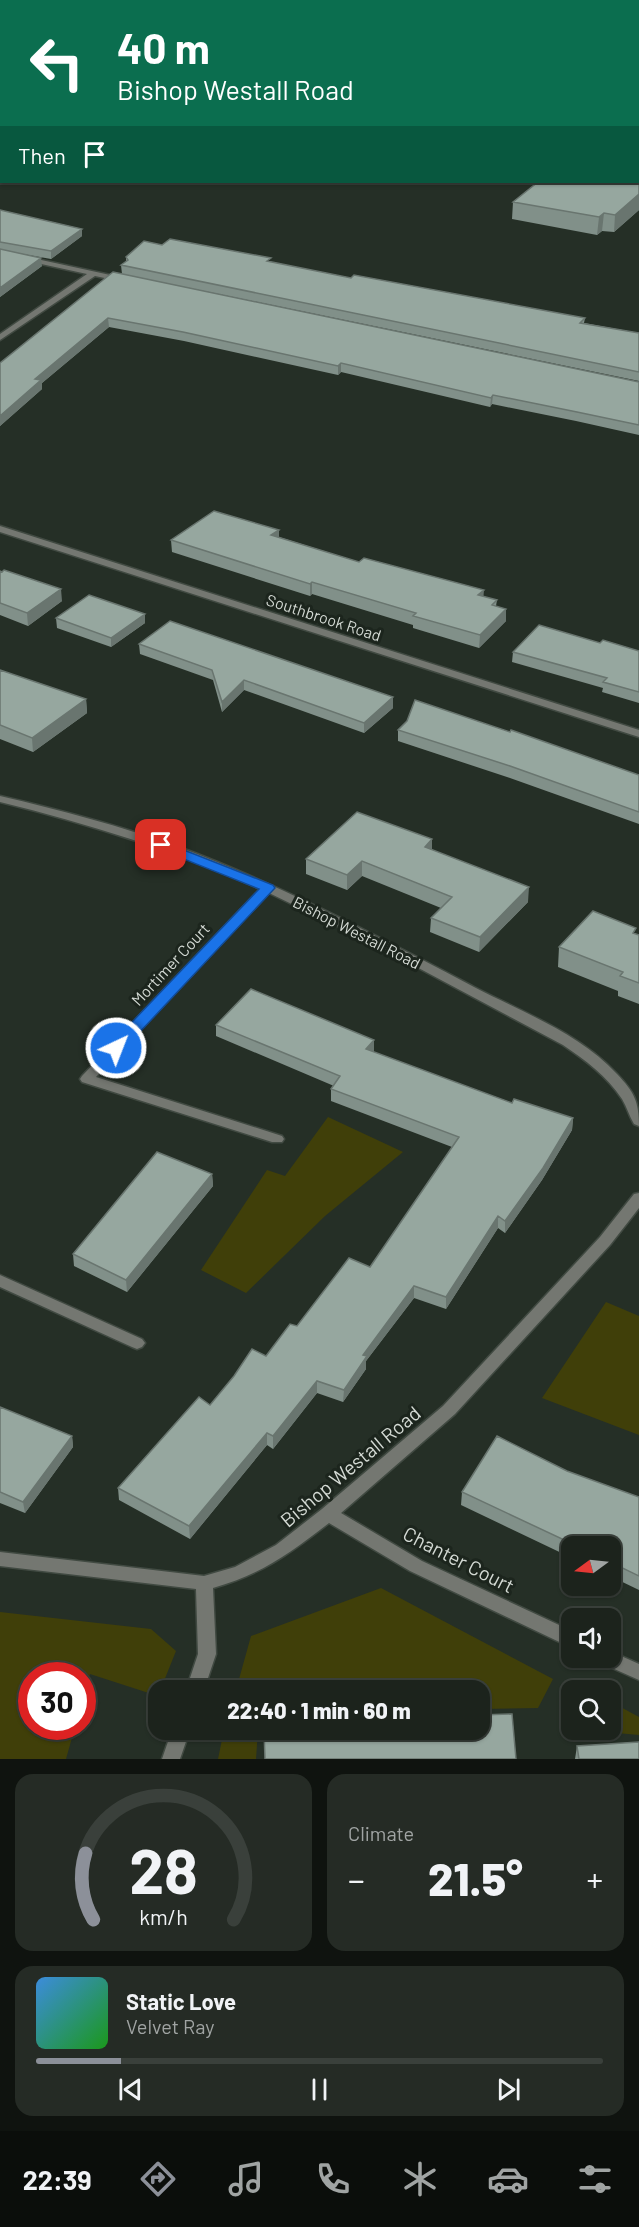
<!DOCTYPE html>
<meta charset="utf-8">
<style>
:root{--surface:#1c231c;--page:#252b25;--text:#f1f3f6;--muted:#a0a4a3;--line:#3a403b;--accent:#8c9099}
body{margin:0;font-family:Barlow,sans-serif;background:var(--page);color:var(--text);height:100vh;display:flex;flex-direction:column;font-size:22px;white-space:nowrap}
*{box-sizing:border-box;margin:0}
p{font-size:20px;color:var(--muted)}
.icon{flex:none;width:33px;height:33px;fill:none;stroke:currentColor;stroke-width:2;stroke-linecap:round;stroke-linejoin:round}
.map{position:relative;height:1759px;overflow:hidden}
.side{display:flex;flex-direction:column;gap:15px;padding:15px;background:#0f130f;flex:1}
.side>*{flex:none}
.top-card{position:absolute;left:0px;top:0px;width:639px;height:183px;box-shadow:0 2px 4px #0004,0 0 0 2px var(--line);background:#0b6e4f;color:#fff;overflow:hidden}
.needle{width:39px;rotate:255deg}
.buttons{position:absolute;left:561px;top:1536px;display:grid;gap:12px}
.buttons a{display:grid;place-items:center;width:60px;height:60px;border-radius:12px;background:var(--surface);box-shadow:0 2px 4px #0004,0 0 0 2px var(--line);font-size:30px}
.speed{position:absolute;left:18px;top:1662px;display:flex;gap:12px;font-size:30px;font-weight:700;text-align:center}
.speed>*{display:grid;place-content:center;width:78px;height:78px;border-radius:50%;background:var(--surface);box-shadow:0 2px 4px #0004,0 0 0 2px var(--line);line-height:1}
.speed .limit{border:9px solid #d22;background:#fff;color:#111}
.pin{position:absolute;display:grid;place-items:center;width:51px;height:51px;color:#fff;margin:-26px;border-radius:12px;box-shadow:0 3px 9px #0006}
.me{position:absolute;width:66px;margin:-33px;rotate:43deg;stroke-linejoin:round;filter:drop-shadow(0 0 4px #0008)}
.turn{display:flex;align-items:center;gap:21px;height:126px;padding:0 18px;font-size:27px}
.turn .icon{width:78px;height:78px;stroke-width:2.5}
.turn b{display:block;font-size:42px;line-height:51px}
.then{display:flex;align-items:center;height:57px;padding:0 18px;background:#0003;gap:12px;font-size:22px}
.big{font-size:45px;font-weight:800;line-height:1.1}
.side .tile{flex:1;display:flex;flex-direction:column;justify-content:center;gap:9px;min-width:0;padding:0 21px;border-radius:18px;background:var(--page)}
.side .dial{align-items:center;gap:0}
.dial svg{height:156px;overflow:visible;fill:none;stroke:var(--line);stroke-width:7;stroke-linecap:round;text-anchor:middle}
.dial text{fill:var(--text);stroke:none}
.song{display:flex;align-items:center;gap:18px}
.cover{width:72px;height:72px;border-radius:9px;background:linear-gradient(135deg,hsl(210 70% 55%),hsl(120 70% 35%))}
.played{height:6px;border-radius:3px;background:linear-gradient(90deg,var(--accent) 15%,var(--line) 15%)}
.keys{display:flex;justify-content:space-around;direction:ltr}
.heat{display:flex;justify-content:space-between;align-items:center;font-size:33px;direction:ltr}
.side .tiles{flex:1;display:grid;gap:15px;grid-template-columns:1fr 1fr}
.tile:last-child{grid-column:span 2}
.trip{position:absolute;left:148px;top:1680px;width:342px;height:60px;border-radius:18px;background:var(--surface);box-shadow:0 2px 4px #0004,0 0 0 2px var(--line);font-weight:800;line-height:60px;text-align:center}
.tab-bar{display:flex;height:96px;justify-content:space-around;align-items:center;background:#0b0e0b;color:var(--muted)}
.tab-bar .icon{width:42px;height:42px}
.tab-bar .active{color:var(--accent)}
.tab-bar b{font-size:27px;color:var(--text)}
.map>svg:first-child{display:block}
</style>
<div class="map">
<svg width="639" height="1759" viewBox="0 0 639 1759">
<rect width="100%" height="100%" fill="#252f26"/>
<path fill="#403f09" d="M328,1117L403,1152L325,1216L246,1293L201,1270L267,1170L285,1176Z
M606,1302L639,1316V1435L542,1398Z
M381,1588L553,1679L538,1708L480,1709V1690H236L251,1636Z
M0,1612L151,1629L176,1651L158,1696L90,1674L83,1701L82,1676H32V1726L75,1727L66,1759H0Z
M615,1704L639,1717V1735L617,1733Z
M224,1730H258L256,1759H218Z"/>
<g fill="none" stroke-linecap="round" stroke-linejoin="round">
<defs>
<path id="street" d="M0,251L124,278L128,280L124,282L95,276L0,340V334L87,274L0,255Z
M0,526L639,730V737L0,532Z
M0,796C60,810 121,826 179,847C281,885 377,936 474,987C522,1012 579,1033 617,1074C634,1092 639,1101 639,1126L634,1124C629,1116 627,1107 622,1099C607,1076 585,1060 563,1045L366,940L269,893L96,1077L282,1136L284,1139L282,1142H272L82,1082L80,1079L82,1076L260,889C176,851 89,824 0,802Z
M639,1193V1208L610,1245L455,1414L341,1513L422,1561L572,1631V1648L410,1571L329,1523C289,1554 262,1574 213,1588L216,1654L204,1690H186L198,1654L196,1589L0,1566V1552L204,1576L235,1567L276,1545L322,1509L443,1406L600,1237L634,1194Z
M0,1275L142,1339L145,1343L142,1347L137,1349L132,1347L0,1287Z
M610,1651L639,1664V1680L603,1664L600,1658H610Z
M172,1730H190L180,1759H162Z"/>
</defs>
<use href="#street" stroke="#414a42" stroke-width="3"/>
<use href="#street" fill="#747771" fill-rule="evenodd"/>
</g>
<path fill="#819089" d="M639,95V210L614,232L602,231L597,235L512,219L513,202L638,182Z
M0,210L82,229V236L51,259L6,251L42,266L0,297Z
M126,257L271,262L351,278L585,318L584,323L639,333V381L122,274L121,265L126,262Z
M113,272L639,382V435L576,421L492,404L490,407L341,372L338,375L184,341L109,327L42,383V389L0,426V363Z
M279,537L359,562L497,600L496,606L506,621L479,648L413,628V625L312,594L310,596L172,552L171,540Z
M0,571L62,601L28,626L0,615Z
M145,614V623L111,647L57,628L56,618Z
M600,643L639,651V703L602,692L603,688L512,662L513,652Z
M139,644L393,708L364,733L244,690L222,712L213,680L140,654Z
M0,670L86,699L87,713L33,752L0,739Z
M398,730L639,775V824L510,778L398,741Z
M432,850L528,902L479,952L430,932L431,918L441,908L362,876L347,890L306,874V859Z
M636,934L639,935V1004L618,996V991L558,967L559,947Z
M216,1025L374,1040V1052L512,1103L573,1118L572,1130L542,1180L505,1233L498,1228L446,1309L414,1298L366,1361V1369L343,1402L317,1393L273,1449L267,1445L190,1539L119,1500L118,1488L210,1405L266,1356L297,1326L370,1267L452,1147L331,1101V1089L334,1086L216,1036Z
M212,1174L213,1186L127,1292L74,1266L73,1254Z
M0,1407L72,1436L73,1447L25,1513L0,1503Z
M567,1471L639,1497V1590L610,1576V1546H572V1558L461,1505L462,1492Z
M577,1746L639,1759H575Z"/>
<path fill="#69756f" d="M639,194V210L614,232L615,215Z
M604,213L602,231L597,235L599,217Z
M82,229V236L51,259V251Z
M41,258L42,266L0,297V288Z
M108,318L109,327L42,383V389L0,426V416L35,379Z
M341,363V372L338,375V366Z
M493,395L492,404L490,407L491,398Z
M279,530V542L271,535Z
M312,582V594L310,596V584Z
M61,589L62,601L28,626L27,613Z
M484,590L483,602L478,595Z
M506,609V621L479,648L480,635Z
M145,614V623L111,647V638Z
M244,680V690L222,712V702Z
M393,697V708L364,733V723Z
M86,699L87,713L33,752L32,738Z
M432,839V854L425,847Z
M362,861V876L347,890V875Z
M529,887L528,902L479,952L480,937Z
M374,1040V1051L365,1061L366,1049Z
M573,1118L572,1130L542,1180L505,1233V1221Z
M212,1174L213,1186L127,1292L126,1280Z
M498,1216V1228L446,1309V1297Z
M414,1286V1298L366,1361V1369L343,1402L344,1390L363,1355Z
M317,1381V1393L273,1449V1436Z
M267,1433V1445L190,1539L189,1526Z
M72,1436L73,1447L25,1513L23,1502Z"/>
<path fill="#96a79f" stroke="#69756f" stroke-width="1.5" d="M639,95V194L615,215L604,213L599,217L513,202L538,182H638V96Z
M0,210L82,229L51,251L0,242Z
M170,239L271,258L267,261L351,278L354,275L585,318L580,323L639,333V372L121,265L128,260L126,257L144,241L162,245Z
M0,249L41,258L0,288Z
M113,272L639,382V425L577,412L493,395L491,398L341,363L338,366L183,332L108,318L35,379L41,380L0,416V363Z
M214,511L279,530L271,535L359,562L364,558L484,590L478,595L497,600L492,605L506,609L480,635L413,616L416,613L312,582L310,584L171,540Z
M4,570L61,589L27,613L0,603V571L2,572Z
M89,595L145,614L111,638L56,618Z
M170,621L393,697L364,723L244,680L222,702L212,670L139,644Z
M539,625L600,643L603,640L639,651V692L603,682L607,678L513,652Z
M0,670L86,699L32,738L0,725Z
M415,700L510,732L511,730L639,775V812L510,766L398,730L407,721Z
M357,812L432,839L425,847L529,887L480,937L431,918L452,897L362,861L347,875L306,859Z
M593,911L636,928L633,933L639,935V983L620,976L623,972L559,947Z
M251,989L374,1040L366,1049L512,1103L514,1099L573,1118L543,1168L505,1221L498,1216L446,1297L414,1286L363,1355L367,1356L344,1390L317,1381L273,1436L267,1433L189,1526L118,1488L199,1397L210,1405L234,1376L252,1349L266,1356L290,1324L297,1326L349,1258L370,1267L459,1137L331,1089L340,1076L216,1025Z
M157,1152L212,1174L126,1280L73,1254Z
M0,1407L72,1436L23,1502L0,1492Z
M497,1436L567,1471L639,1497V1576L610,1562V1546H577L462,1492Z
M512,1714L516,1759H265L264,1730H480V1715Z
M639,1742V1759H579L577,1746Z"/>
<path fill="#1a73e8" stroke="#114b97" stroke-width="1.5" d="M161,841L273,885L275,888L122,1051H111L109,1048L111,1044L259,889L156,848L154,845L156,843Z"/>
<g text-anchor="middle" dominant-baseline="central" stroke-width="6" stroke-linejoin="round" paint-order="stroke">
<g font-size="16" fill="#d3d9d3" stroke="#1c251d">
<text transform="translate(324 617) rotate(18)">Southbrook Road</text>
<text transform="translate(357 932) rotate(27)">Bishop Westall Road</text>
<text transform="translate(170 964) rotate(-47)">Mortimer Court</text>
</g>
<g font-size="20" fill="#d3d9d3" stroke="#1c251d">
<text transform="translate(350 1466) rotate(-40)">Bishop Westall Road</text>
<text transform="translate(459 1559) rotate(27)">Chanter Court</text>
</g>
</g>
</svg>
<div class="buttons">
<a><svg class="needle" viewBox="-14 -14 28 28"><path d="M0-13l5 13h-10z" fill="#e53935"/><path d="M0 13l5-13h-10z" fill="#a0a4a3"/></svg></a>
<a><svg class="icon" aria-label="sound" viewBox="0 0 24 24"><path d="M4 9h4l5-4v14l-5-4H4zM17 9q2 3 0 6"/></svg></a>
<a><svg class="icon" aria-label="search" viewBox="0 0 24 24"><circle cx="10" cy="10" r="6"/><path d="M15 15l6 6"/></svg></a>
</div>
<div class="speed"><div class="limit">30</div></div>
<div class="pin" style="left:161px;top:845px;background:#d93025"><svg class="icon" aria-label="arrive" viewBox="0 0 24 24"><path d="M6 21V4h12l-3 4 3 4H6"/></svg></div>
<svg class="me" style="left:116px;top:1048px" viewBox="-20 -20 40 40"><circle r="17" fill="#1a73e8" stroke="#fff" stroke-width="3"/><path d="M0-11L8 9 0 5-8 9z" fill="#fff"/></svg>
<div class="trip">22:40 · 1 min · 60 m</div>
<div class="top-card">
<div class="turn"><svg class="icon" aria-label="left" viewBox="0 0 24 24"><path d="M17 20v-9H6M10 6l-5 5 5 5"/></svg><div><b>40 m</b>Bishop Westall Road</div></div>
<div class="then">Then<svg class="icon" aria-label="arrive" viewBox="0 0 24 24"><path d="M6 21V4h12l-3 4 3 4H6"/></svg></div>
</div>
</div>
<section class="side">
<div class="tiles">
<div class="tile dial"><svg viewBox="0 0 100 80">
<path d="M14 69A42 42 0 1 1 86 69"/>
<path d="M14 69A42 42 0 0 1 10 35" stroke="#8c9099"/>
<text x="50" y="56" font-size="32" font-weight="700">28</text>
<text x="50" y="72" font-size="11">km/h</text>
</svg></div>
<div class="tile"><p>Climate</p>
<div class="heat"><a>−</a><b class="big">21.5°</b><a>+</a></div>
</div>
<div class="tile">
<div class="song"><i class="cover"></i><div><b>Static Love</b><p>Velvet Ray</p></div></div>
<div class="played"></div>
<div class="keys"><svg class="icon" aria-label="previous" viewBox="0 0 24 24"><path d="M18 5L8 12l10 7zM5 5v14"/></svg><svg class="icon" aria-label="pause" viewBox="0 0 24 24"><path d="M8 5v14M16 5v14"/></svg><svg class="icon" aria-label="next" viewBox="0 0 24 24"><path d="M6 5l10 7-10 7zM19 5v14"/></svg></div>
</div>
</div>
</section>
<nav class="tab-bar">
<b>22:39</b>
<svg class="icon active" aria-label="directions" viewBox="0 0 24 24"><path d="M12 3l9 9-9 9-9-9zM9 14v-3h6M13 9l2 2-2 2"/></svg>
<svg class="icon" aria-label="music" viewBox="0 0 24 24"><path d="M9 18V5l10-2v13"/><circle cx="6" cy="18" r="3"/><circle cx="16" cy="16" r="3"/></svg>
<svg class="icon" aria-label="phone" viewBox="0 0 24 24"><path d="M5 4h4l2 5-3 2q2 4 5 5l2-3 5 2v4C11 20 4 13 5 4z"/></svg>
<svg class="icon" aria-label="climate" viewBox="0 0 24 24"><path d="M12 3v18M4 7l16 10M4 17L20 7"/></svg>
<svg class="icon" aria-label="car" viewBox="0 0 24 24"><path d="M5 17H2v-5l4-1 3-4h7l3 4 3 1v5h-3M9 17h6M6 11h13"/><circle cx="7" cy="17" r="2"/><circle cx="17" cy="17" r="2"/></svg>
<svg class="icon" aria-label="filters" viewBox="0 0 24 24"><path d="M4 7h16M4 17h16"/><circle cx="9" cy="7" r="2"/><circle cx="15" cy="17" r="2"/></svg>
</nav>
